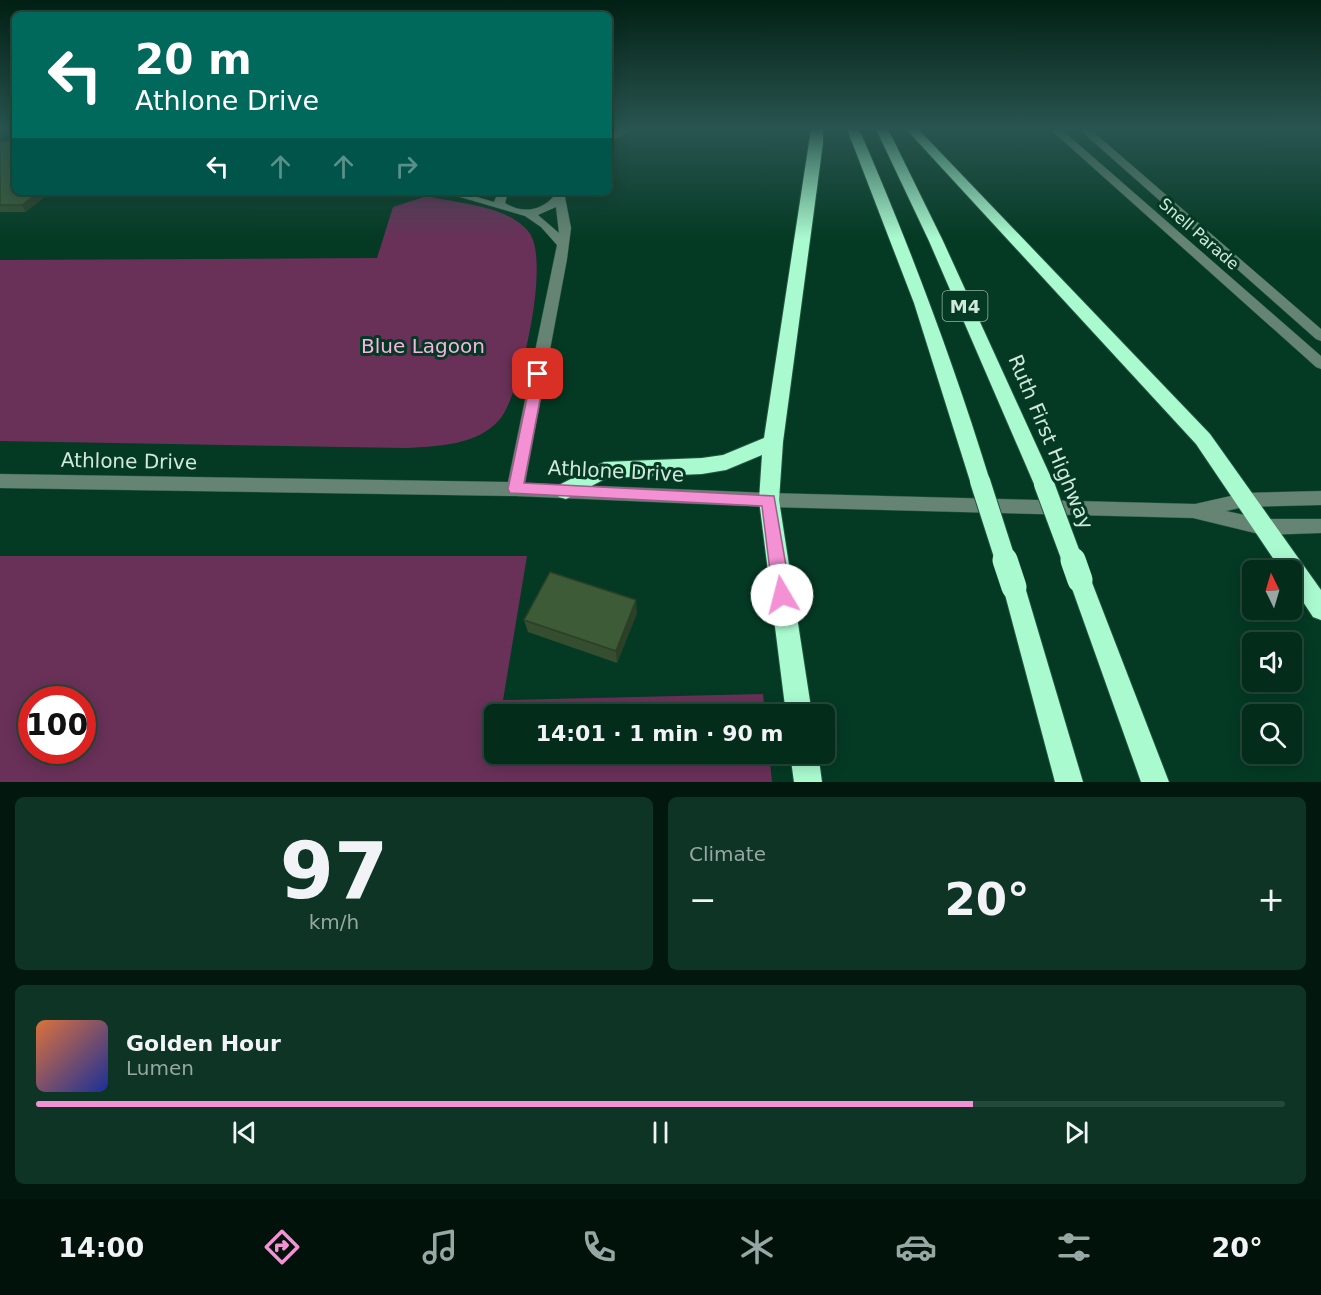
<!DOCTYPE html>
<meta charset="utf-8">
<style>
:root{--surface:#032c1b;--page:#0d3424;--text:#f1f3f6;--muted:#97a7a3;--line:#24483a;--accent:#f491d4}
body{margin:0;font-family:"DejaVu Sans",sans-serif;background:var(--page);color:var(--text);height:100vh;display:flex;flex-direction:column;font-size:22px;white-space:nowrap}
*{box-sizing:border-box;margin:0}
p{font-size:20px;color:var(--muted)}
.icon{flex:none;width:33px;height:33px;fill:none;stroke:currentColor;stroke-width:2;stroke-linecap:round;stroke-linejoin:round}
.map{position:relative;height:782px;overflow:hidden}
.side{display:flex;flex-direction:column;gap:15px;padding:15px;background:#02180f;flex:1}
.side>*{flex:none}
.guide{position:absolute;left:12px;top:12px;width:600px;height:183px;border-radius:9px;box-shadow:0 3px 15px #0003,0 0 0 2px var(--line);background:#00695c;color:#fff;overflow:hidden}
.needle{width:39px;rotate:355deg}
.fabs{position:absolute;left:1242px;top:560px;display:grid;gap:12px}
.fabs a{display:grid;place-items:center;width:60px;height:60px;border-radius:9px;background:var(--surface);box-shadow:0 3px 15px #0003,0 0 0 2px var(--line);font-size:30px}
.speed{position:absolute;left:18px;top:686px;display:flex;gap:12px;font-size:30px;font-weight:700;text-align:center}
.speed>*{display:grid;place-content:center;width:78px;height:78px;border-radius:50%;background:var(--surface);box-shadow:0 3px 15px #0003,0 0 0 2px var(--line);line-height:1}
.speed .limit{border:9px solid #d22;background:#fff;color:#111}
.pin{position:absolute;display:grid;place-items:center;width:51px;height:51px;color:#fff;margin:-26px;border-radius:12px;box-shadow:0 3px 9px #0006}
.me{position:absolute;width:66px;margin:-33px;rotate:352deg;stroke-linejoin:round;filter:drop-shadow(0 0 4px #0008)}
.turn{display:flex;align-items:center;gap:21px;height:126px;padding:0 24px;font-size:27px}
.turn .icon{width:78px;height:78px;stroke-width:2.5}
.turn b{display:block;font-size:42px;line-height:51px}
.lanes{display:flex;align-items:center;height:57px;padding:0 24px;background:#0003;justify-content:center;gap:30px;direction:ltr}
.lanes .off{opacity:.35}
.big{font-size:45px;font-weight:700;line-height:1.1}
.side .card{flex:1;display:flex;flex-direction:column;justify-content:center;gap:9px;min-width:0;padding:0 21px;border-radius:9px;background:var(--page)}
.side .dial{align-items:center;gap:0}
.dial b{font-size:78px;line-height:1}
.song{display:flex;align-items:center;gap:18px}
.cover{width:72px;height:72px;border-radius:9px;background:linear-gradient(135deg,hsl(20 70% 55%),hsl(230 70% 35%))}
.played{height:6px;border-radius:3px;background:linear-gradient(90deg,var(--accent) 75%,var(--line) 75%)}
.keys{display:flex;justify-content:space-around;direction:ltr}
.heat{display:flex;justify-content:space-between;align-items:center;font-size:33px;direction:ltr}
.side .tiles{flex:1;display:grid;gap:15px;grid-template-columns:1fr 1fr}
.card:last-child{grid-column:span 2}
.trip{position:absolute;left:484px;top:704px;width:351px;height:60px;border-radius:9px;background:var(--surface);box-shadow:0 3px 15px #0003,0 0 0 2px var(--line);font-weight:700;line-height:60px;text-align:center}
.tabs{display:flex;height:96px;justify-content:space-around;align-items:center;background:#01120b;color:var(--muted)}
.tabs .icon{width:42px;height:42px}
.tabs .on{color:var(--accent)}
.tabs b{font-size:27px;color:var(--text)}
.map>svg:first-child{display:block}
</style>
<div class="map">
<svg width="1321" height="782" viewBox="0 0 1321 782">
<rect width="100%" height="100%" fill="#043a24"/>
<path fill="#693158" fill-rule="evenodd" d="M427,196C459,204 506,205 528,231C552,257 521,393 500,419C477,446 438,446 406,448L0,441V260L377,258L393,207Z
M0,556H527L503,700L763,694L765,714H495V753H769L772,782H0ZM32,699H82V750H32Z"/>
<g fill="none" stroke-linecap="round" stroke-linejoin="round">
<defs>
<path id="minor" d="M0,129H13L0,132Z
M622,129H634L609,142V135Z
M1050,129H1061L1321,356V369L1316,367Z
M1079,129H1090L1321,329V341L1316,339Z
M443,192H460L494,202L498,192H508L505,203C522,214 541,211 554,196V192H564L571,228L567,259L525,483L769,493L1195,504L1244,493L1321,491V505L1244,507L1226,511L1263,519H1321V533L1263,535L1193,518L769,507L515,496L0,488V474L508,482L557,245L541,227L525,216ZM556,207L559,233L538,215Z"/>
<path id="highway" d="M811,129H823V143L783,442L779,500L812,714H786L759,500L762,455L726,470L702,474L607,478L566,499L559,497L556,491L559,485L604,462L702,458L723,455L764,438Z
M847,129H859C909,244 953,361 990,481L987,487L980,489L973,487L970,481L914,303Z
M876,129H888L943,241L1054,484L1051,490L1044,492L1037,490L1034,484L929,241Z
M906,129H918L1210,434L1321,590V620L1313,617L1292,585V570H1281L1196,444Z
M1080,570L1088,573L1091,580L1169,782H1141L1069,580L1072,573Z
M1014,577L1022,580L1025,587L1083,782H1055L1003,587L1006,580Z
M790,753H818L822,782H794Z"/>
</defs>
<use href="#minor" stroke="#255641" stroke-width="1"/>
<use href="#highway" stroke="#255641" stroke-width="2"/>
<use href="#minor" fill="#658473" fill-rule="evenodd"/>
<use href="#highway" fill="#aafad0" fill-rule="evenodd"/>
<defs>
<path id="highway-bridge-far1" d="M980,481L1006,562
M1044,484L1073,562"/>
<path id="highway-bridge" d="M1005,560L1014,587
M1073,560L1080,580"/>
</defs>
<use href="#highway-bridge-far1" stroke="#255641" stroke-width="22" stroke-linecap="butt"/>
<use href="#highway-bridge" stroke="#255641" stroke-width="26" stroke-linecap="butt"/>
<use href="#highway-bridge-far1" stroke="#aafad0" stroke-width="20"/>
<use href="#highway-bridge" stroke="#aafad0" stroke-width="25"/>
</g>
<path fill="#344e2f" d="M0,143L26,212H0Z
M637,613L617,663L528,632L524,620Z"/>
<path fill="#2b4026" d="M39,192H51L26,212L22,205Z
M636,600L637,613L617,663L616,651Z"/>
<path fill="#3d5b37" stroke="#2b4026" stroke-width="1.5" d="M8,141H15V192H39L22,205H0V143Z
M550,572L636,600L616,651L524,620Z"/>
<linearGradient id="sky" x2="0" y2="1"><stop stop-color="#022014"/><stop offset="0.54" stop-color="#295550"/><stop offset="1" stop-color="#295550" stop-opacity="0"/></linearGradient>
<rect width="1321" height="239" fill="url(#sky)"/>
<path fill="#f491d4" stroke="#9f5e8a" stroke-width="1.5" d="M538,369L545,374L524,483L774,496L791,595L788,601L782,603L776,601L773,595L762,506L510,493L508,489L532,374Z"/>
<g text-anchor="middle" dominant-baseline="central" stroke-width="6" stroke-linejoin="round" paint-order="stroke">
<g font-size="16" fill="#d0e9da" stroke="#043a24">
<text transform="translate(1199 234) rotate(41)">Snell Parade</text>
</g>
<rect fill="#043a24" stroke="#93b4a3" stroke-width="1.5" x="942.5" y="291" width="45" height="30" rx="4.5"/>
<g font-size="18" font-weight="bold" fill="#d0e9da">
<text x="965" y="306">M4</text>
</g>
<g font-size="20" fill="#fab2e1" stroke="#043a24">
<text x="423" y="346">Blue Lagoon</text>
</g>
<g font-size="20" fill="#d0e9da" stroke="#043a24">
<text transform="translate(1051 442) rotate(67)">Ruth First Highway</text>
<text transform="translate(129 461) rotate(1)">Athlone Drive</text>
<text transform="translate(616 471) rotate(3)">Athlone Drive</text>
</g>
</g>
</svg>
<div class="fabs">
<a><svg class="needle" viewBox="-14 -14 28 28"><path d="M0-13l5 13h-10z" fill="#e53935"/><path d="M0 13l5-13h-10z" fill="#97a7a3"/></svg></a>
<a><svg class="icon" aria-label="sound" viewBox="0 0 24 24"><path d="M4 9h4l5-4v14l-5-4H4zM17 9q2 3 0 6"/></svg></a>
<a><svg class="icon" aria-label="search" viewBox="0 0 24 24"><circle cx="10" cy="10" r="6"/><path d="M15 15l6 6"/></svg></a>
</div>
<div class="speed"><div class="limit">100</div></div>
<div class="pin" style="left:538px;top:374px;background:#d93025"><svg class="icon" aria-label="arrive" viewBox="0 0 24 24"><path d="M6 21V4h12l-3 4 3 4H6"/></svg></div>
<svg class="me" style="left:782px;top:595px" viewBox="-20 -20 40 40"><circle r="19" fill="#fff"/><path d="M0-13L10 11 0 6-10 11z" fill="#f491d4"/></svg>
<div class="trip">14:01 · 1 min · 90 m</div>
<div class="guide">
<div class="turn"><svg class="icon" aria-label="left" viewBox="0 0 24 24"><path d="M17 20v-9H6M10 6l-5 5 5 5"/></svg><div><b>20 m</b>Athlone Drive</div></div>
<div class="lanes"><svg class="icon" aria-label="left" viewBox="0 0 24 24"><path d="M17 20v-9H6M10 6l-5 5 5 5"/></svg><svg class="icon off" aria-label="ahead" viewBox="0 0 24 24"><path d="M12 20V5M6 11l6-6 6 6"/></svg><svg class="icon off" aria-label="ahead" viewBox="0 0 24 24"><path d="M12 20V5M6 11l6-6 6 6"/></svg><svg class="icon off" aria-label="right" viewBox="0 0 24 24"><path d="M7 20v-9h11M14 6l5 5-5 5"/></svg></div>
</div>
</div>
<section class="side">
<div class="tiles">
<div class="card dial"><b>97</b><p>km/h</p></div>
<div class="card"><p>Climate</p>
<div class="heat"><a>−</a><b class="big">20°</b><a>+</a></div>
</div>
<div class="card">
<div class="song"><i class="cover"></i><div><b>Golden Hour</b><p>Lumen</p></div></div>
<div class="played"></div>
<div class="keys"><svg class="icon" aria-label="previous" viewBox="0 0 24 24"><path d="M18 5L8 12l10 7zM5 5v14"/></svg><svg class="icon" aria-label="pause" viewBox="0 0 24 24"><path d="M8 5v14M16 5v14"/></svg><svg class="icon" aria-label="next" viewBox="0 0 24 24"><path d="M6 5l10 7-10 7zM19 5v14"/></svg></div>
</div>
</div>
</section>
<nav class="tabs">
<b>14:00</b>
<svg class="icon on" aria-label="directions" viewBox="0 0 24 24"><path d="M12 3l9 9-9 9-9-9zM9 14v-3h6M13 9l2 2-2 2"/></svg>
<svg class="icon" aria-label="music" viewBox="0 0 24 24"><path d="M9 18V5l10-2v13"/><circle cx="6" cy="18" r="3"/><circle cx="16" cy="16" r="3"/></svg>
<svg class="icon" aria-label="phone" viewBox="0 0 24 24"><path d="M5 4h4l2 5-3 2q2 4 5 5l2-3 5 2v4C11 20 4 13 5 4z"/></svg>
<svg class="icon" aria-label="climate" viewBox="0 0 24 24"><path d="M12 3v18M4 7l16 10M4 17L20 7"/></svg>
<svg class="icon" aria-label="car" viewBox="0 0 24 24"><path d="M5 17H2v-5l4-1 3-4h7l3 4 3 1v5h-3M9 17h6M6 11h13"/><circle cx="7" cy="17" r="2"/><circle cx="17" cy="17" r="2"/></svg>
<svg class="icon" aria-label="filters" viewBox="0 0 24 24"><path d="M4 7h16M4 17h16"/><circle cx="9" cy="7" r="2"/><circle cx="15" cy="17" r="2"/></svg>
<b>20°</b>
</nav>
